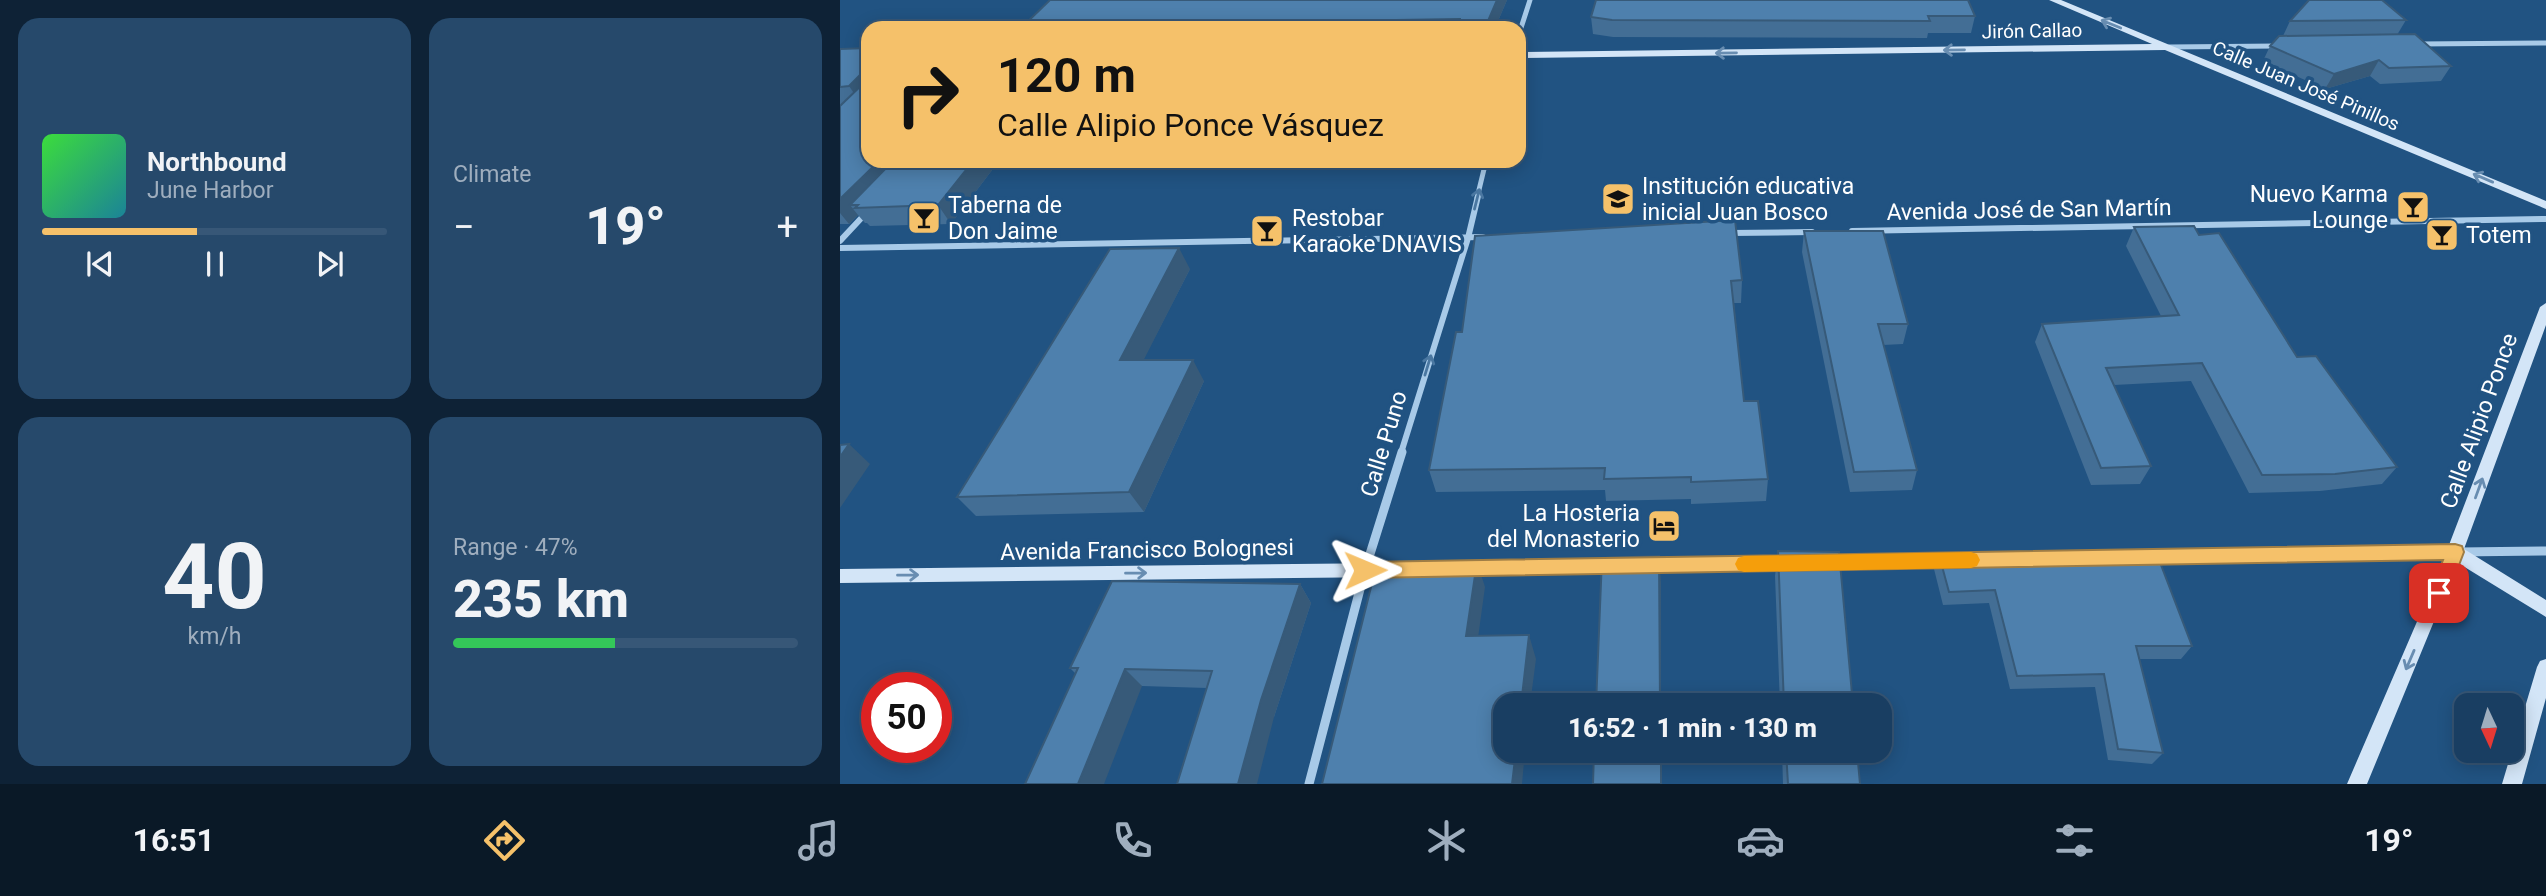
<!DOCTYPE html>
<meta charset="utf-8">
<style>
:root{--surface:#193e62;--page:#26496b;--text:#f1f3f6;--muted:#9faebe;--line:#375777;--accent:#f5c16a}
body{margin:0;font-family:Roboto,sans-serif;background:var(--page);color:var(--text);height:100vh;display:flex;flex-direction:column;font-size:26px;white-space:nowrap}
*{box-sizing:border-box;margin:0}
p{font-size:23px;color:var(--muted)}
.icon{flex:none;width:38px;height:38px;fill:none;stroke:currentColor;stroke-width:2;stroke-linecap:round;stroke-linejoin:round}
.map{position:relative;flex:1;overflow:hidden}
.side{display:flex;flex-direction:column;gap:18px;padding:18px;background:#0e2236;width:840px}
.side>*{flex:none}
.top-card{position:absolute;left:21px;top:21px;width:665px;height:147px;border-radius:21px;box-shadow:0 4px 18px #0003,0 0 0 2px var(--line);background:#f5c16a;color:#111;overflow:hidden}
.needle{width:46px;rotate:176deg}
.tools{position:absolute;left:1614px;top:693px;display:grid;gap:14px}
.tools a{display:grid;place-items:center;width:70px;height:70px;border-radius:14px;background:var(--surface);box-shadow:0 4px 18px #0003,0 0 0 2px var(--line);font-size:35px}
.speed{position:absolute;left:21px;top:672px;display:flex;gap:14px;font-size:35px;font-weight:700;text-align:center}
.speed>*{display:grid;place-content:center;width:91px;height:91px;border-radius:50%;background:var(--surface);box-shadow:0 4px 18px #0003,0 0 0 2px var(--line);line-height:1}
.speed .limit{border:10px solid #d22;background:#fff;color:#111}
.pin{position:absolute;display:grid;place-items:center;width:60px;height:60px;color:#fff;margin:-30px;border-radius:14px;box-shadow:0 4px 10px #0006}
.me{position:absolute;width:77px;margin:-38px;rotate:89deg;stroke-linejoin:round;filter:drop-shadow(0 0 5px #0008)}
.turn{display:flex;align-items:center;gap:24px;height:147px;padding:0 21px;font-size:32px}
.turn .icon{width:91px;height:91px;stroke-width:2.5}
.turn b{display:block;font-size:49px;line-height:60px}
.big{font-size:52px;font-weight:800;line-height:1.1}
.side .tile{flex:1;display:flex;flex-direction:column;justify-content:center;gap:10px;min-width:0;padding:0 24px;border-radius:21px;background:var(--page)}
.side .dial{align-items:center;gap:0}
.dial b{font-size:91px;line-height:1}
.song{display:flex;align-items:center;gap:21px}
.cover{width:84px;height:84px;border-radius:10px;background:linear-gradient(135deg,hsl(120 70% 55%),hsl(190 70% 35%))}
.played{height:7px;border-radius:4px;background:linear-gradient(90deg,var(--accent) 45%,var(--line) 45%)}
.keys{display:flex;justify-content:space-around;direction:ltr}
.heat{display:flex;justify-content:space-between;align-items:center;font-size:38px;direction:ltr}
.charge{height:10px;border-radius:5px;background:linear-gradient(90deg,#34c759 47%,var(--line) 0)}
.side .tiles{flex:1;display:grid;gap:18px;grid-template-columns:repeat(2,1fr)}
.trip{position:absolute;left:653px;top:693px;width:399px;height:70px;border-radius:21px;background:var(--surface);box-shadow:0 4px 18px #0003,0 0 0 2px var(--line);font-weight:800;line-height:70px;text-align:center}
.menu{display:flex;height:112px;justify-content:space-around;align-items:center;background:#0a1927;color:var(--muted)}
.menu .icon{width:49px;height:49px}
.menu .selected{color:var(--accent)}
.menu b{font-size:32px;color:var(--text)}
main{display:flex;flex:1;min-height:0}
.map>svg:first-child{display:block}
</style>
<main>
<section class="side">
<div class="tiles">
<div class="tile">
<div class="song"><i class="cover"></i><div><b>Northbound</b><p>June Harbor</p></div></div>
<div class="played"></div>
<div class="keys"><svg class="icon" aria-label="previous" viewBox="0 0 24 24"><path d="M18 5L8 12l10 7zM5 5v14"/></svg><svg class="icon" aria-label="pause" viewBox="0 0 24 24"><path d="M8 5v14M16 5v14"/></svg><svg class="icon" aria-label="next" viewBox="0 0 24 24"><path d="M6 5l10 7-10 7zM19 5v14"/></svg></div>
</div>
<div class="tile"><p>Climate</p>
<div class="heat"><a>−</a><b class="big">19°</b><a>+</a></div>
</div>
<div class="tile dial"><b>40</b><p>km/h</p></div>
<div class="tile"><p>Range · 47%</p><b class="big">235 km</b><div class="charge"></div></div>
</div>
</section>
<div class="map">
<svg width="1706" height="784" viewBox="0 0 1706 784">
<rect width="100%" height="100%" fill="#215382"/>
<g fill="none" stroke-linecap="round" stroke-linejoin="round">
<path stroke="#a8cae8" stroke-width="5" d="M679,34L690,0
M1578,44L1706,43
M1329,47L1437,46
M637,198L646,161"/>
<path stroke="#a8cae8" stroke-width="6" d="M1012,231L1706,219
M890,233L972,232
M0,241L27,212
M0,248L643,237
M561,453L628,238L638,196"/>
<path stroke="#a8cae8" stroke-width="9" d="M1619,552L1706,551
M469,784L525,570L562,452"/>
<path fill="#d3e5f7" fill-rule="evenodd" d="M1209,0H1221L1706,201V209L1325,50L679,58V52L1312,44Z
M1706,303V325L1624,549L1706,600V617L1618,563L1527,784H1507L1604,559L1298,564L1292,562L1290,557L1292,552L1298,550L1609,545L1700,307Z
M1117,553L1123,555L1125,560L1123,565L1117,567L983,569L977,567L975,562L977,557L983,555Z
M952,556L958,558L960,563L958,568L952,570L801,573L795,571L793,566L795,561L801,559Z
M781,559L787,561L789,566L787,571L781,573L623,576L617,574L615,569L617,564L623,562Z
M553,563L559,565L561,570L559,575L553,577L0,583V569Z
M1706,659V698L1682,784H1662L1697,667L1700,661Z"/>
</g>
<path fill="#436e95" d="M210,0H667L655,28H181Z
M1135,16L1131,33H1088L1087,38L773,37L753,34L751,17Z
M1566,20L1557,35L1611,66L1601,81L1540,84L1530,76L1485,89L1423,61L1430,46L1443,36L1450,21Z
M28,48V161H159L111,224L30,226L27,223H25L18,215L9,224H0V49Z
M251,161H356L253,164Z
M1294,227L1359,235L1457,357L1557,467L1542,484L1480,491L1409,493L1351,381L1274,385L1311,466L1300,484L1251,485L1195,342L1202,324L1321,316L1286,246Z
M964,231L1068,324L1063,344L1043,345L1077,470L1072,490L1010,492L962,252Z
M635,236L902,280L901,303H894L904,401L928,479L926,501L851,504V499L766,501L765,490L596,492L589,470L622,332Z
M350,269L303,360L364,381L304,512L136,516L117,497Z
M938,551L1013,705H940L935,576Z
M1099,555L1352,646L1341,659H1299L1323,753L1312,764L1268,760L1255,687L1170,689L1149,603L1103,605L1094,569Z
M460,584L471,603L434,717L367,688L302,686L235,673L230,668Z
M942,751H1017L1020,784H943Z"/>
<path fill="#375a79" d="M657,0H667L655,28H645Z
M1539,60L1530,76L1485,89L1494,74Z
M28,67V99L22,105L9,86Z
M39,161H70L18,205H10L18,215L9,224L0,213V199Z
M133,161H159L111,224L98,205Z
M339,248L350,269L293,381L280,360Z
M353,360L364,381L304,512L289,492Z
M9,444L30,464L0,508V457Z
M819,556L821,582V705H820Z
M637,562L645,587L635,660L626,636Z
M460,584L471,603L434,717L417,784H398L421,700Z
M689,635L696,659L690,705H681Z
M285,669L302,686L264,784H238Z
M676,751H685L682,784H672Z
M821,751H822V784H821Z"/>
<path fill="#4e80ad" stroke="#375a79" stroke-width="2" d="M210,0H657L645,28H620V19L557,20L554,28H181Z
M756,0H1128L1135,16H1088L1090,21L772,20L751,17Z
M1469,0H1542L1566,20L1450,21Z
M1575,34L1611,66L1549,68L1539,60L1494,74L1430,46L1439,36Z
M28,48V67L9,86L0,87V49Z
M28,79V161H39L0,199V106Z
M53,161H133L98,205L15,208L18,205H10Z
M895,220L902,280L891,281L904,401H918L928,479L851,482V477L764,479L765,468L589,470L616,332H622L635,236Z
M1354,226L1359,235L1379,233L1457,357L1476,356L1557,467L1495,474L1422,475L1362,363L1266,368L1311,466L1261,468L1202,324L1339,315L1294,227Z
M964,231H1043L1068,324H1038L1077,470L1014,472Z
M339,248L280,360H353L289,492L117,497L270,249Z
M9,444L0,457V445Z
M938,551L999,552L1013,705H944Z
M1316,552L1352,646H1296L1323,753L1278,749L1264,674L1177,676L1155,590L1109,592L1099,555Z
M819,556L820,705H756L762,558Z
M637,562L626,636L689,635L681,705H665V751H676L672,784H482L537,563Z
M272,581L460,584L421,700L398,784H337L372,671L285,669L238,784H185L238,668H230Z
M754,751H821V784H753Z
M946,751H1017L1020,784H948Z"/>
<defs><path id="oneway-shaft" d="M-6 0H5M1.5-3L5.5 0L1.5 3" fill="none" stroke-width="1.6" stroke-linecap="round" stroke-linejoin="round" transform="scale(1.75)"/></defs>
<g stroke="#688db1">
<use href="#oneway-shaft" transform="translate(1271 24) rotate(-158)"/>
<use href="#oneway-shaft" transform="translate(1114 50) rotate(179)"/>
<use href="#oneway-shaft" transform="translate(886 53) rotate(179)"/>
<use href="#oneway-shaft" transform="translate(1643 178) rotate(-157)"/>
<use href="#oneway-shaft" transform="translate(1639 488) rotate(-70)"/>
<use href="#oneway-shaft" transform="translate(296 573) rotate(-1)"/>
<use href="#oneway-shaft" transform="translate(68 575) rotate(-1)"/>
<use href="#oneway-shaft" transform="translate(1570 660) rotate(113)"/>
</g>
<g stroke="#4a77a1">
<use href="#oneway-shaft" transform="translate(637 199) rotate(-76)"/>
<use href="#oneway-shaft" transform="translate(588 365) rotate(-73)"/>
</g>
<path fill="#f5c16a" stroke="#9f7d45" stroke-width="2" d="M1615,544L1622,546L1624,552L1606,599L1599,601L1593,599L1590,593L1603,560L525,578L519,576L516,570L519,565L525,562Z"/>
<path fill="#f59e0b" d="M1131,552L1137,554L1140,560L1137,566L1131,568L904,572L898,570L895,564L898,558L904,556Z"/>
<defs>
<symbol id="school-square" viewBox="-11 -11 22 22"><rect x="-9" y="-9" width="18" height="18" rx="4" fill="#f5c16a" stroke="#215382"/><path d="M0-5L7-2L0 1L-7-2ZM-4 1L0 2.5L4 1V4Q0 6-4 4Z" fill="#111"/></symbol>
<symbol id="bar-square" viewBox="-11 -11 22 22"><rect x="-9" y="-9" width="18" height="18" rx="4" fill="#f5c16a" stroke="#215382"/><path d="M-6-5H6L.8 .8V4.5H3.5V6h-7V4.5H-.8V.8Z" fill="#111"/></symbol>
<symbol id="hotel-square" viewBox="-11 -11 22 22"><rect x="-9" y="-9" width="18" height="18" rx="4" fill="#f5c16a" stroke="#215382"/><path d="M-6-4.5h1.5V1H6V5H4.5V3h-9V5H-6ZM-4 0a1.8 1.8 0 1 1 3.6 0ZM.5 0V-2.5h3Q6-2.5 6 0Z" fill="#111"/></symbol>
</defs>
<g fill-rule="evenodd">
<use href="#school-square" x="759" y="180" width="38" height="38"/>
<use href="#bar-square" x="1554" y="188" width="38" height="38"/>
<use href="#bar-square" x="65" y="199" width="38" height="38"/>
<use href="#bar-square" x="408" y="212" width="38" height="38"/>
<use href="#bar-square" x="1583" y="216" width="38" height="38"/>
<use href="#hotel-square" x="805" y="507" width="38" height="38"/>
</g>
<g text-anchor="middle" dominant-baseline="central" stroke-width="7" stroke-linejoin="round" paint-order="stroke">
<g font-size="19" fill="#fff" stroke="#215382">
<text transform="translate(1192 31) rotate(-1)">Jirón Callao</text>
<text transform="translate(1466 86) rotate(23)">Calle Juan José Pinillos</text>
</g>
<g font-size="23" fill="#fff" stroke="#215382" text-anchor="start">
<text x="802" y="186">Institución educativa<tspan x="802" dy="26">inicial Juan Bosco</tspan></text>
<text x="1548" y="194" text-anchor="end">Nuevo Karma<tspan x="1548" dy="26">Lounge</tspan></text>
<text x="108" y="205">Taberna de<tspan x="108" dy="26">Don Jaime</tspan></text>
<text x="452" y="218">Restobar<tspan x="452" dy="26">Karaoke DNAVIS</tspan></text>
<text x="1626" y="235">Totem</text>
<text x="800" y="513" text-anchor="end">La Hosteria<tspan x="800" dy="26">del Monasterio</tspan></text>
</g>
<g font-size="23" fill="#fff" stroke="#215382">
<text transform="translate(1189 210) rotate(-1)">Avenida José de San Martín</text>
<text transform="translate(1639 421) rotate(-70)">Calle Alipio Ponce</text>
<text transform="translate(544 444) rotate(-73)">Calle Puno</text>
<text transform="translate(307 550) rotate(-1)">Avenida Francisco Bolognesi</text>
</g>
</g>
</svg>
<div class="tools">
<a><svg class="needle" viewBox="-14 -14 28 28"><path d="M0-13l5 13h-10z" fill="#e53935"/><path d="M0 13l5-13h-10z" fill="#9faebe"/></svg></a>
</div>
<div class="speed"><div class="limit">50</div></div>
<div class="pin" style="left:1599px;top:593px;background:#d93025"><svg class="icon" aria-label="arrive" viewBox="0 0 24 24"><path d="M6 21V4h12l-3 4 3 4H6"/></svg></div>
<svg class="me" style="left:525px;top:570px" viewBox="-20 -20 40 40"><path d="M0-17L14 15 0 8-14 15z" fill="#f5c16a" stroke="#fff" stroke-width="4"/></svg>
<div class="trip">16:52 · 1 min · 130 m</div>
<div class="top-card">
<div class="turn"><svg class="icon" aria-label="right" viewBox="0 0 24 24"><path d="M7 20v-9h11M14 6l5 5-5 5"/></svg><div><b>120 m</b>Calle Alipio Ponce Vásquez</div></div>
</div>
</div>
</main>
<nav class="menu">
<b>16:51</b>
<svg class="icon selected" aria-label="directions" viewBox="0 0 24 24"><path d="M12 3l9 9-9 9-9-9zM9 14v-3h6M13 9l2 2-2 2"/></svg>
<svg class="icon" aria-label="music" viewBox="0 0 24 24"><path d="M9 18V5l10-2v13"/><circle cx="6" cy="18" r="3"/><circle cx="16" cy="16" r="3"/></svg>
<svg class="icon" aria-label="phone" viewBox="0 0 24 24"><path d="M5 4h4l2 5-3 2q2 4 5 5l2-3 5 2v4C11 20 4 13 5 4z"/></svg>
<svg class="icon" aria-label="climate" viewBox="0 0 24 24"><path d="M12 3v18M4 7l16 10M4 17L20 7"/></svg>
<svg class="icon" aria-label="car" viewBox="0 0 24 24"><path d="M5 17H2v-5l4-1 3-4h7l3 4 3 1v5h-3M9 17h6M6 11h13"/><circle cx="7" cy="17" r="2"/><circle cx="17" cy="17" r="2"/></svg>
<svg class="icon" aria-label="filters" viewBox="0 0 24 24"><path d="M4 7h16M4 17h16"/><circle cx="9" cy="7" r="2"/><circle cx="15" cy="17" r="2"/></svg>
<b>19°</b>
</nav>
